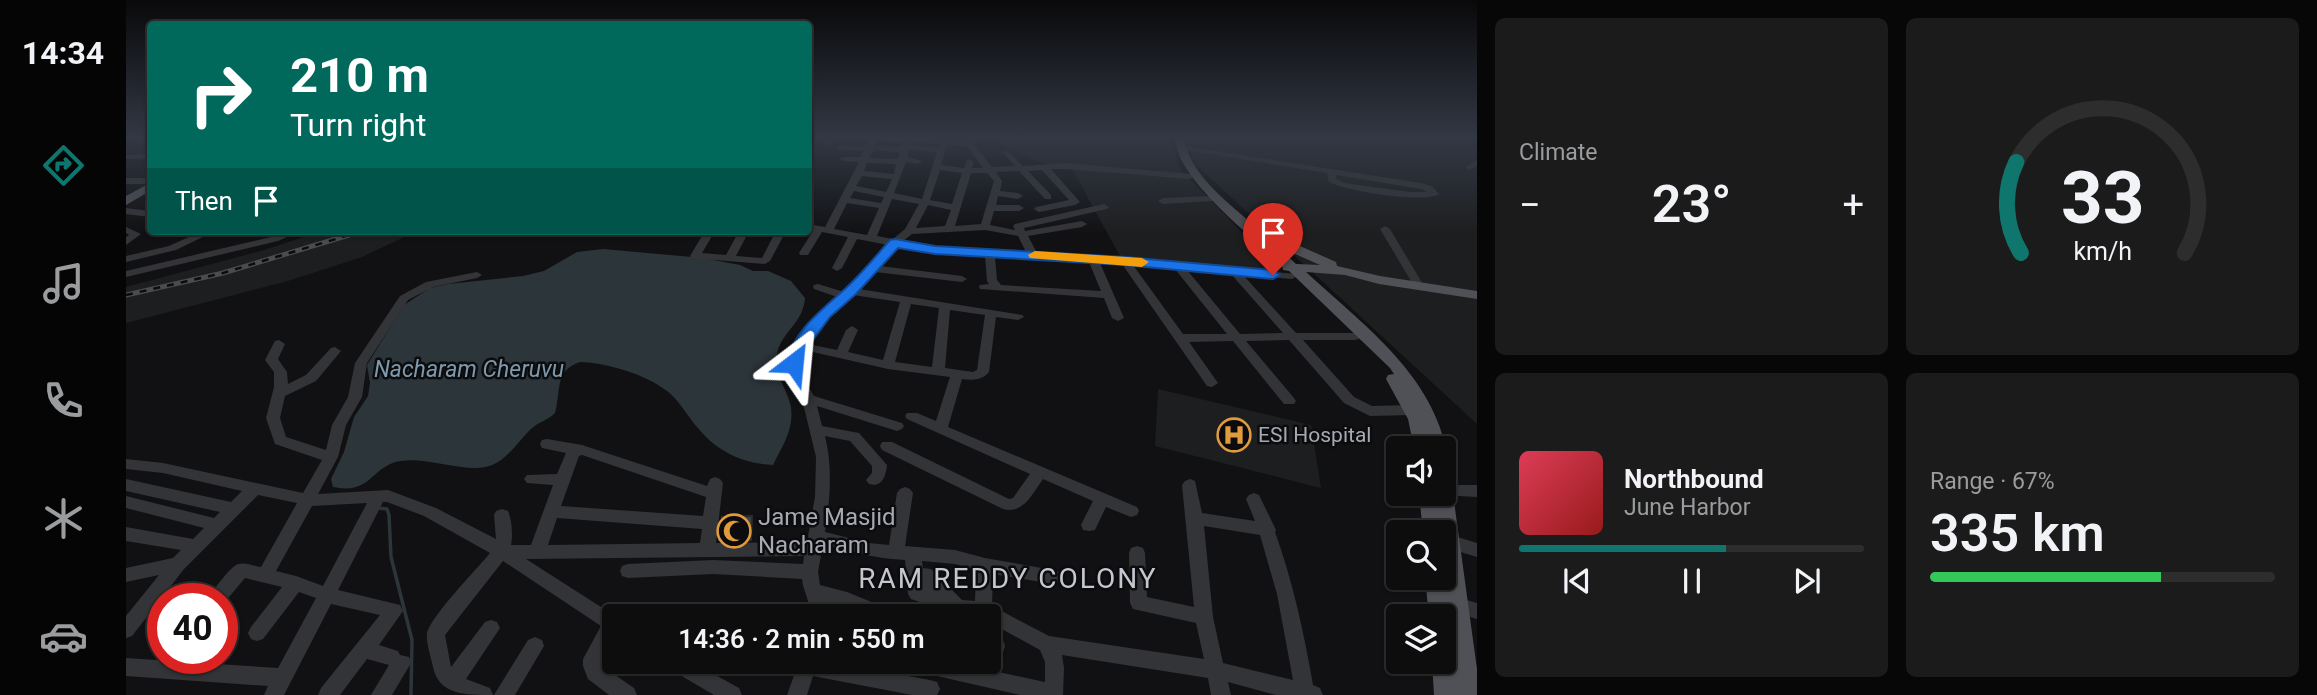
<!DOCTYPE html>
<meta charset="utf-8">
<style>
:root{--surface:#0d0d0e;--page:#1b1b1c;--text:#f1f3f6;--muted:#9a9c9e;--line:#2d2d2e;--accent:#0f766e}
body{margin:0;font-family:Roboto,sans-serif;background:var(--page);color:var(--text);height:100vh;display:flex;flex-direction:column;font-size:26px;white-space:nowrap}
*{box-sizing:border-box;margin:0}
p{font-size:23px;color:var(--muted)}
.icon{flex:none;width:38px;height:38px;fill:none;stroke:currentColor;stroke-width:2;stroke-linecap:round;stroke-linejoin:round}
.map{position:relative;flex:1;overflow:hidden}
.sheet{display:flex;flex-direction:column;gap:18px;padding:18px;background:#070708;width:840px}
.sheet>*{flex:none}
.top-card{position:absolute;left:21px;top:21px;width:665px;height:214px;border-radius:7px;box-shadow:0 2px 5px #0004,0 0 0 2px var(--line);background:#00695c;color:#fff;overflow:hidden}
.controls{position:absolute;left:1260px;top:436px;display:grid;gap:14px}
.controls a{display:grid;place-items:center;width:70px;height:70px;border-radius:7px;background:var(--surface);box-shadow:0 2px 5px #0004,0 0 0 2px var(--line);font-size:35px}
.speed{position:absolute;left:21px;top:583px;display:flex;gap:14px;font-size:35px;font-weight:700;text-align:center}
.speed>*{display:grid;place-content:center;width:91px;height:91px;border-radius:50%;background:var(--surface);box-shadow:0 2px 5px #0004,0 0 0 2px var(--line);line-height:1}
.speed .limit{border:10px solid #d22;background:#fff;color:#111}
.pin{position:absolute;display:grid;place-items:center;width:60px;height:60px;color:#fff;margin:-72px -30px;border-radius:50% 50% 50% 0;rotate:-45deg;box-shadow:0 0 7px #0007}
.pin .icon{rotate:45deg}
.me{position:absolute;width:77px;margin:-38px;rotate:29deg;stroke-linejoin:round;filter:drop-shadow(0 0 5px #0008)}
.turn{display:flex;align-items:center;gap:24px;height:147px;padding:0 28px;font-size:32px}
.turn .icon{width:91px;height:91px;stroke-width:2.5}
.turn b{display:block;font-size:49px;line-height:60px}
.then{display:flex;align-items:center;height:66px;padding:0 28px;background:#0003;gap:14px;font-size:26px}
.big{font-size:52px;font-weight:600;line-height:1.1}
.sheet .tile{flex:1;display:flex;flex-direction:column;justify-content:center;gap:10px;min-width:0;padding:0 24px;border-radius:10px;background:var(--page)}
.sheet .dial{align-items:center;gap:0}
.dial svg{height:182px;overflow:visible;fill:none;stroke:var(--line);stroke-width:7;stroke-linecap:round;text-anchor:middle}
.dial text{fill:var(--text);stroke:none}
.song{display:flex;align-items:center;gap:21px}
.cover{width:84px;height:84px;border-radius:10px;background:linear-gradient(135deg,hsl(350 70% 55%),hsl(0 70% 35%))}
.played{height:7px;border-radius:4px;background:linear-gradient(90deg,var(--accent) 60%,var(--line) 60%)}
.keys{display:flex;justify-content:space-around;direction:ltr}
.heat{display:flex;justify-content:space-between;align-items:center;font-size:38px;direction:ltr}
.charge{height:10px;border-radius:5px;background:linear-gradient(90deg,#34c759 67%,var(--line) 0)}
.sheet .tiles{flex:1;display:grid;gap:18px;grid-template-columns:repeat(2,1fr)}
.trip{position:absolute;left:476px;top:604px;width:399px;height:70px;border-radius:7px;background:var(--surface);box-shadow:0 2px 5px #0004,0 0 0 2px var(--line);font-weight:600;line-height:70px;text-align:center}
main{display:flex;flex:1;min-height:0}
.menu{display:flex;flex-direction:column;width:126px;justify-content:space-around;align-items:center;background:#050506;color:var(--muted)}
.menu .icon{width:49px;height:49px}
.menu .active{color:var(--accent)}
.menu b{font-size:32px;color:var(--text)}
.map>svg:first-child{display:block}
</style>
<main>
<nav class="menu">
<b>14:34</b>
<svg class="icon active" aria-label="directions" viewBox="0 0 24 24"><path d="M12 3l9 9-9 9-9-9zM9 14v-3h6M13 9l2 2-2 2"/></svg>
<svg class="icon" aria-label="music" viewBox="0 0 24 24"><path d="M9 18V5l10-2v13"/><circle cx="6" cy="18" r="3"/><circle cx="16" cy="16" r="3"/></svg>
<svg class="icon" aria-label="phone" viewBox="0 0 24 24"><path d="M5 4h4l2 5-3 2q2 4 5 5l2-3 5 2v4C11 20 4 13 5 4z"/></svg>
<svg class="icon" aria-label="climate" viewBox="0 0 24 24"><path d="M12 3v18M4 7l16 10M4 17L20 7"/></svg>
<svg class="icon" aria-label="car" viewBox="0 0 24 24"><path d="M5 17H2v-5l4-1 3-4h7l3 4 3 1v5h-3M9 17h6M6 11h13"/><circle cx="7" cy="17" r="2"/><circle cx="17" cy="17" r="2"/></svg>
</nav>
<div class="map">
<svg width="1351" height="695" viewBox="0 0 1351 695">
<rect width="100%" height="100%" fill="#111113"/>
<path fill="#1d1e1f" d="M870,137H1043L1054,169L1157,274L995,258L945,167L922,165L879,147Z
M1061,137H1351V424L1069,164L1059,140Z
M196,231H291L236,257L162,281L0,323V287L138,250Z
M1032,389L1185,425L1195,488L1029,446Z"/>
<path fill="#2c353a" d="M477,249L577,258L614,265L627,271H642L665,281L679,298C677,325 653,333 651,356C648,374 660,387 664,403C670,426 657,445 647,465C618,464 590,451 572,428C561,416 554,401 541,391C519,374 481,363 454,362C428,370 435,393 429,413C422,420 413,422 406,428C394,439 382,459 366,465C343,475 303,456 274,461C245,466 246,495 207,487L205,479L218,452L228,417L242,396L244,383L241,365L278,305L304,288L322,284L397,276L418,271L451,252Z"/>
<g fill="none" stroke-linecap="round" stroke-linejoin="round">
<path stroke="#2c353a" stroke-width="3.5" d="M252,508L261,509L263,515L265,557L286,640L285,695"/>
</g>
<path fill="#404246" stroke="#2b2c2e" stroke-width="2" d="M626,516L625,540H593L596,517Z"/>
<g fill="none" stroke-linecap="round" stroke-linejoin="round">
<path fill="#333437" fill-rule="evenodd" d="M702,137H710L705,145H702L698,143Z
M725,137H786L815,140L816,137H824L823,140L846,142L866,167L889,166L876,152L880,150L897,166L940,163L1066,174V178L1063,179L940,169H925L954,202L949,205L913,212L908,209L910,207L943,200L916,170L902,171L925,195V199H919L893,171L870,172L876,181L874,191L892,193L897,196L892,199L872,196L870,205H893L898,208L893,211H868L864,225L889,230L887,226L889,224L978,204L983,207L981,209L898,228L899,231L956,221L961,224L956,227L902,236L911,253L999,258L1170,274L1171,276L1166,279L1117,275L1170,333H1233L1235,336L1233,339L1229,340H1177L1228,397L1246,406L1286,405L1291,407L1293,410L1291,413L1286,415L1244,416L1218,403L1163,340L1120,341L1168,398L1170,401L1168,404H1158L1107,341L1063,342L1092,383L1086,387L1081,386L996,264L974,263L998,318L992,321L986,318L978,298L854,289L853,287L854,285L863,284L861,281L859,256L809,253L772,246L754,266L836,276L841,279L836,282L749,272L733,289L896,315L898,317L892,320L870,317L863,372C856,381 846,380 836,379L822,427L1011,507L1013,511L1011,515L1005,517L980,507L969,530L963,531L957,530L955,525L967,501L917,479C907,493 897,515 877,509L756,450L754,446L756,442H766L883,499L887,498L904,474L781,419L779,416L781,413H791L810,421L824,377L762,369L678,350L674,373L688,396L776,423L778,426L776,429L771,431L691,406L696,426L733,433L761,465C760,476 756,488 743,484L740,480L746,473V466L724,441L699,436C707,469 704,499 699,532L743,543L763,545L771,493L774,489L779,487L784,489L787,493L779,546L829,550L859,558L927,570L933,572L936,577L933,582L927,584L867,574L866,606L923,636L1078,659L1070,623L1007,609L1004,603L1003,553L1005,548L1011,546L1017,548L1019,553L1021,597L1068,607L1056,485L1059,481L1064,479L1069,481L1076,513L1129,521L1120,499L1123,495L1128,493L1133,495L1150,530L1149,532C1167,582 1178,633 1187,685L1194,688L1197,695H1150L1102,682L1105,695H1085L1082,678L936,655L938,668L937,695H894L811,676L804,673L802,667L804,662H827L919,682V662L914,650L863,622V616H822L823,612L785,599L782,594L779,560C752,559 725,552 697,544L692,572L694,585L721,592L765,610L768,616H739L700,602L703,609L702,616H684C686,604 677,592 676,579L587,574L502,578L496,576L494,571L496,566L502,564L587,560L677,564L678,556L400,559L489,616L488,637L478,655L476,666L508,688L511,695H483L462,679L457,666V659L475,626L377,561L319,635L325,667L359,622L365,620L371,622L374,628L340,679L364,688L367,695C339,695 313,695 307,667C305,657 300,644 301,634C303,618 352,568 364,553L298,516L261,502H257L212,590L274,605L277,611L253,645L272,651L274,655L283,657L285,663L266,695H245L263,665L241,659L214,695H192L195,688L254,615L205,604L158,695H138L142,686L0,676V658L152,668L190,598L173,592L137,639L131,641L125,639L122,633L125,627L156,587L119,578L98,603L96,604V598H83C86,591 105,566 112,564C119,562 128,566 135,567L171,503L132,495L58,569L6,636L0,638V616L33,575L0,582V568L47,558L55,550L0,541V527L67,539L78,528L0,508V496L88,518L94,512L0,491V479L105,502L116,491L37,473L0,469V459L37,463L177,493L196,460L149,444L140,418L148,387V372L139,360L149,341L153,340L159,344L152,359L161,372L162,384L180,375L205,348L209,347L215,351L190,381L159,396L154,418L160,437L200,450L206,425L222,397L229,363L274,296L300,282L351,272L356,275L351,278L307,287L282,300L241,363L236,397L220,425L212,457L192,494L262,490L310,508L370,539L368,515L370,511L376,509L382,511C386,520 387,535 385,545H405L427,485L401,483L398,479L401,475L431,474L440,453L416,448L414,444L416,440L421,439L456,445L581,486L584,479L589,477L594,479L597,483L590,543L681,542L689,497L690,457L676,399L662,373L664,352L695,311L711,297L688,289L687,287L688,285L692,284L718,292L762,245L731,239L716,268L711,271L706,268L722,237L696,232L682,255H674L673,253L687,231L682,230V224L699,227L733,162L717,161L713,159L717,157H735L738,151L714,150L710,148L714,146H740L742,141ZM752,140L777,141L775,147L749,145ZM785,142L814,144L813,147L784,145ZM821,145L841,146L857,168H846L848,162L844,159L841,160L838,168L815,165ZM748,150L774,152L772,159L743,158ZM783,150L811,152L796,199L768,193L780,162L792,164L796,161L781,157ZM741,163L770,164L768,174L738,171ZM814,170L836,173L826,204L804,200ZM845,173H861L868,181L855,224L829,226ZM736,176L766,179L760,192L730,186ZM728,191L758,197L755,203L724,198ZM766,199L793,204L779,229L767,239L751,236ZM721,203L753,208L741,235L708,229ZM802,205L825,210L819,226L790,228ZM859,230L892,236L900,252L809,247L777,241L786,234ZM869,257L963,262L975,291L875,285L871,280ZM1007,265L1049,269L1101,334H1057ZM1061,270L1105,274L1157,333L1114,334ZM727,295L774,302L757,360L722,352L732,330L726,326L720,330L711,350L682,344L703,315ZM785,304L813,308L806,367L769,362ZM824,310L859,315L851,370L847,372L819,368ZM456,455L580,497L577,516L435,506L453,456ZM241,503L197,586L170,576L150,571L186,506ZM431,518L576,529L574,543L422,545ZM1078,526L1134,535L1151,594L1167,680L1097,663L1087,617ZM796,561L829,564L850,570L849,601L836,600L805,569L797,568Z
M1051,145L1295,183L1306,186L1313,194C1297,204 1220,191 1203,182L1201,173L1054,149H1051ZM1210,175L1295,189L1301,192H1284L1218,183L1210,179Z
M24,154V158L0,159V155Z
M1351,160V166L1343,170L1339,167Z
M0,178H24V184H0Z
M1085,196L1088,197V201L1037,204L1032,201L1037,198Z
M0,208L24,211V217L0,214Z
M1259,226L1264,229L1298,286L1297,288H1289L1288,286L1254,229Z
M0,227L15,234L0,245V237L3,235L0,233Z
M76,231H89L50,250L0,262V256L43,246Z
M160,231H174L152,241L0,277V271L145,237Z
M579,231H589L576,253L600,255L613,231H623L610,256L636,258L650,231H660L644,261L639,264L565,258L564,256Z
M1318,485H1351V497L1313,495L1312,494H1318Z
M1318,533L1351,543V557L1318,547Z
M1330,597L1351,603V619L1324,611L1321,605L1324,599Z
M409,637L416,640L418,646L389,695H368L402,640Z
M863,637L877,640L879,646L877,652L863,655Z
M540,662H566L613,688L616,695H588L542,668Z
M662,662H706L804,680L811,682L814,689L811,695H786L687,676L681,695H661L670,670L664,668Z"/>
<path fill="#4f5156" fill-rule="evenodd" d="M1049,137H1059C1060,175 1112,210 1138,234H1147L1210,262L1211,266L1254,276L1351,291V299L1253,284L1219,275L1180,272C1235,323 1303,371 1320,448L1318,452V448H1288L1282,419L1260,379L1262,375L1268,374L1264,368L1163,271L1157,270L1156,265C1127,237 1049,178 1049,137ZM1151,246L1194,265L1170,264Z
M24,183V191L0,205V196Z
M1318,487L1324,489L1327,494L1351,669V695H1308L1306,662H1318V651L1325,653L1322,624L1318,625V616H1303L1299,578H1318V532H1297L1293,494H1318Z"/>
<defs>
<path id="rail-far1" d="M227,234L236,231"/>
<path id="rail" d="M0,295L97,273L233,232"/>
</defs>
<use href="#rail-far1" stroke="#4a4c50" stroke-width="3.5"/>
<use href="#rail" stroke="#4a4c50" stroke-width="5"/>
<use href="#rail-far1" stroke="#0c0c0e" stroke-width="2" stroke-dasharray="5" stroke-linecap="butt"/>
<use href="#rail" stroke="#0c0c0e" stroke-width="2.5" stroke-dasharray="7" stroke-linecap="butt"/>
</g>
<linearGradient id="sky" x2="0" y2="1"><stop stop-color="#09090a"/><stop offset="0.59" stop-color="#323844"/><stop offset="1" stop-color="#323844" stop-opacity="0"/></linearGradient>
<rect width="1351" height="234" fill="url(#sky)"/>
<path fill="#1a73e8" stroke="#114b97" stroke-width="2" d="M769,239L809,246L999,257L1147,270L1154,275L1147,279L999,265L809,254L772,248L730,294L704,317L678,352L674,367H662L660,363C667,331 697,309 720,288C736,273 750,256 764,240Z"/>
<path fill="#f59e0b" d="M909,251L1016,258L1023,262L1016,267L904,258L902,255Z"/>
<defs>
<symbol id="hospital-ring" viewBox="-11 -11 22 22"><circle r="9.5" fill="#0c0c0e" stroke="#e09b3c" stroke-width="1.5"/><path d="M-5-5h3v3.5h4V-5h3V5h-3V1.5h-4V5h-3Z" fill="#e09b3c"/></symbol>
<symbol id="mosque-ring" viewBox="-11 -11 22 22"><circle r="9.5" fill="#0c0c0e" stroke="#e09b3c" stroke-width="1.5"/><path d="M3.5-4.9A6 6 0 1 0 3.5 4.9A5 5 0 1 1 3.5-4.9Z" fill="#e09b3c"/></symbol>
</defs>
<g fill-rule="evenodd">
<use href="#hospital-ring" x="1089" y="416" width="38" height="38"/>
<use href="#mosque-ring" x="589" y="512" width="38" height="38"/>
</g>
<g text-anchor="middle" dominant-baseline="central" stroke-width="5" stroke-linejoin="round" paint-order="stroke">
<g font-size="21" fill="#a4a9b2" stroke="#0c0c0e" text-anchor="start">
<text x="1132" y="435">ESI Hospital</text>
</g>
<g font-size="23" font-style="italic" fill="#7d99ab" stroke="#0c0c0e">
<text x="343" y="369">Nacharam Cheruvu</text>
</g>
<g font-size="24" fill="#a4a9b2" stroke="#0c0c0e" text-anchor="start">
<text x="632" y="517">Jame Masjid<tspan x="632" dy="28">Nacharam</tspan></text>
</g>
<g font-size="28" letter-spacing="2" fill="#c4c8ce" stroke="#0c0c0e">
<text x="882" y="578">RAM REDDY COLONY</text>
</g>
</g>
</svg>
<div class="controls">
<a><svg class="icon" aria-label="sound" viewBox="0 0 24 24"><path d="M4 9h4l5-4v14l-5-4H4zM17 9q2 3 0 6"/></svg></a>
<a><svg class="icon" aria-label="search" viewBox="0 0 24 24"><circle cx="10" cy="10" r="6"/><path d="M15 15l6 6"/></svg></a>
<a><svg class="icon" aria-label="layers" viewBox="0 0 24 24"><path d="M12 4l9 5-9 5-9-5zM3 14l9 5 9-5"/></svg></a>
</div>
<div class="speed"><div class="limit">40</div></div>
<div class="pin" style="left:1147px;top:275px;background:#d93025"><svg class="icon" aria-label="arrive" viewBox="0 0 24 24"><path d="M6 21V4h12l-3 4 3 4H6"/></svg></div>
<svg class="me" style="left:668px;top:363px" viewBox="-20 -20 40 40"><path d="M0-17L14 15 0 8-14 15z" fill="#1a73e8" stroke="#fff" stroke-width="4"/></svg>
<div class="trip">14:36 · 2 min · 550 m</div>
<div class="top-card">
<div class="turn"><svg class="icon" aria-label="right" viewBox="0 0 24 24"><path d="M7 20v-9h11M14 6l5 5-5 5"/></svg><div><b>210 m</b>Turn right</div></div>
<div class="then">Then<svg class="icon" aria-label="arrive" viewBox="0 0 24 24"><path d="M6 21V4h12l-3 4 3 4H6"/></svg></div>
</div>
</div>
<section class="sheet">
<div class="tiles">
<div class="tile"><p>Climate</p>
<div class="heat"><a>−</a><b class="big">23°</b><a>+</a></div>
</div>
<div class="tile dial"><svg viewBox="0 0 100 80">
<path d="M14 69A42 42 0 1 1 86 69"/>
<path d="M14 69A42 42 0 0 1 12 29" stroke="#0f766e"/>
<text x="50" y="56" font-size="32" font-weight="700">33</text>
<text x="50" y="72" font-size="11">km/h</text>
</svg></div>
<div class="tile">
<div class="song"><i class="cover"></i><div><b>Northbound</b><p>June Harbor</p></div></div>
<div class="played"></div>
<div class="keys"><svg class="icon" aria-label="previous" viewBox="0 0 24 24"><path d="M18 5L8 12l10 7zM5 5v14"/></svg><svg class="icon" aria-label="pause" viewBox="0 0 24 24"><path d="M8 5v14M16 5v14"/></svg><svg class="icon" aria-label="next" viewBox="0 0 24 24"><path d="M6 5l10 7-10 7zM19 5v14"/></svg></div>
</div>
<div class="tile"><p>Range · 67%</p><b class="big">335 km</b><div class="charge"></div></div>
</div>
</section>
</main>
